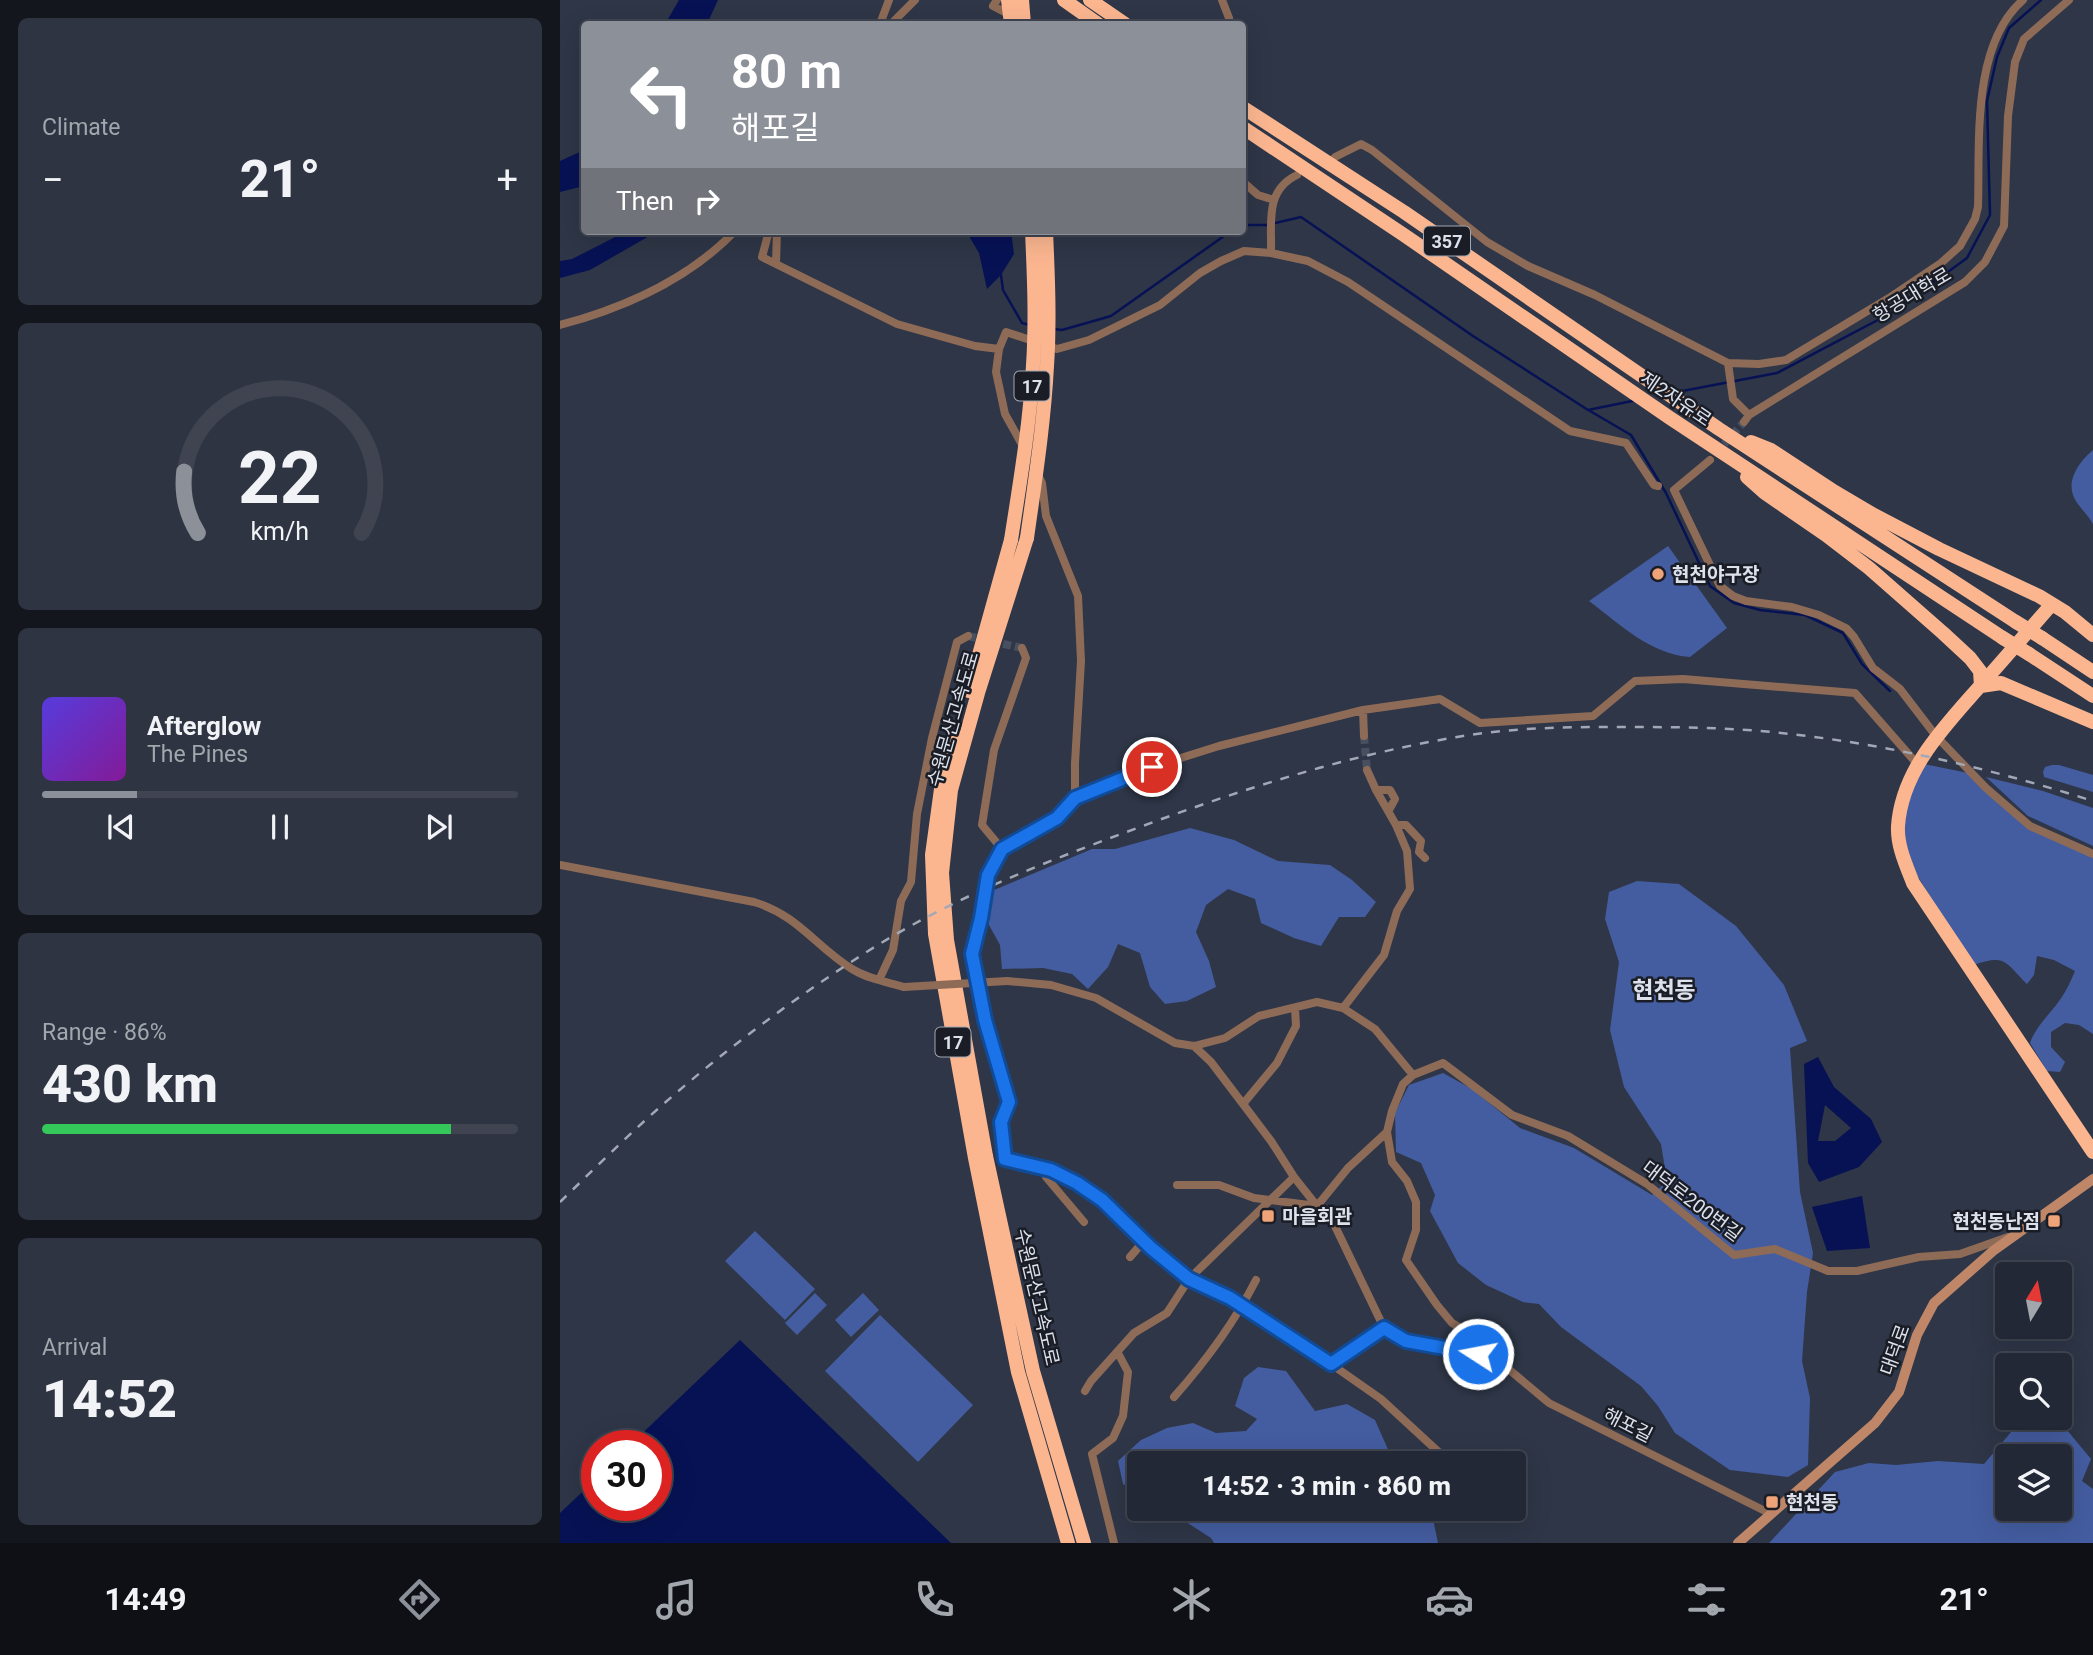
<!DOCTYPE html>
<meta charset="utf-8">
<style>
:root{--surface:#222835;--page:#2e3441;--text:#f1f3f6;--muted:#a2a6ad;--line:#3f4450;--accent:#8c9099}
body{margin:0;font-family:Roboto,"Noto Sans KR",sans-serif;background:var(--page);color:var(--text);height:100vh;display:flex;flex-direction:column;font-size:26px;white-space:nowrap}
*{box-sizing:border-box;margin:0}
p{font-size:23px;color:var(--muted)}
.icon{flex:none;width:38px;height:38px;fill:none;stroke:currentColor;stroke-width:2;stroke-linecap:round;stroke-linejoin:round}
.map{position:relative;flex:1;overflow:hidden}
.drawer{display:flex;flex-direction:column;gap:18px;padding:18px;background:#13161d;width:560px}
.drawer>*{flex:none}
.top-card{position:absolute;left:21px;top:21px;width:665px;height:214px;border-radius:7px;box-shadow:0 7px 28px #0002,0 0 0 2px var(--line);background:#8c9099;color:#fff;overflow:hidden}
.needle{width:46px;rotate:10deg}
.tools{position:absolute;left:1435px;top:1262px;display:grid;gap:14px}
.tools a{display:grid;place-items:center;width:77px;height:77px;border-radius:7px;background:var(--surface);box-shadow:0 7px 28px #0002,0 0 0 2px var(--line);font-size:35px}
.speed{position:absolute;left:21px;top:1430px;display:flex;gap:14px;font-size:35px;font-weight:700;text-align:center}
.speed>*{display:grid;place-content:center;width:91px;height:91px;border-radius:50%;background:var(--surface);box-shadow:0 7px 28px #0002,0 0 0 2px var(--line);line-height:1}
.speed .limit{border:10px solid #d22;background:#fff;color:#111}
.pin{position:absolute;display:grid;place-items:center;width:60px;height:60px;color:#fff;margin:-30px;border:4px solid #fff;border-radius:50%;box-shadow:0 2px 7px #0007}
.me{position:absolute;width:77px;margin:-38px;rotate:281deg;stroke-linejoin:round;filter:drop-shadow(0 0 5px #0008)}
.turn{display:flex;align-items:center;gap:24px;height:147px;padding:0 35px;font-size:32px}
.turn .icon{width:91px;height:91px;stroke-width:2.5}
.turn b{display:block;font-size:49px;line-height:60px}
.then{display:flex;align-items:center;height:66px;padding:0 35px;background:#0003;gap:14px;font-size:26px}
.big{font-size:52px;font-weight:800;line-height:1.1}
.drawer .tile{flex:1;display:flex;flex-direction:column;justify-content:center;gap:10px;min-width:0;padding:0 24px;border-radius:10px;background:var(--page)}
.drawer .dial{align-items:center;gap:0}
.dial svg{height:182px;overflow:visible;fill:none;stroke:var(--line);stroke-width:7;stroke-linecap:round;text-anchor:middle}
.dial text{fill:var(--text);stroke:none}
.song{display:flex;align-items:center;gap:21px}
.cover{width:84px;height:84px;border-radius:10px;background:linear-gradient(135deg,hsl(250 70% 55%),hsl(290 70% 35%))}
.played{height:7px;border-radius:4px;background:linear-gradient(90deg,var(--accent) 20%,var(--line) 20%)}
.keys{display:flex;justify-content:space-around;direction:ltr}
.heat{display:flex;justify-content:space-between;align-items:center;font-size:38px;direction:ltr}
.charge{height:10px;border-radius:5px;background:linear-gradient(90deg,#34c759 86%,var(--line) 0)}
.trip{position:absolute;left:567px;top:1451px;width:399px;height:70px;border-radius:7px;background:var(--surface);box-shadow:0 7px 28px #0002,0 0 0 2px var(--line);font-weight:800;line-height:70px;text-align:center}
.tab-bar{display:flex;height:112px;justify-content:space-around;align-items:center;background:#0e1015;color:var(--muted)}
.tab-bar .icon{width:49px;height:49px}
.tab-bar .on{color:var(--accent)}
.tab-bar b{font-size:32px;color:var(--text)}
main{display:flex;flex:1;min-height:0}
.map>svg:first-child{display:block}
</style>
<main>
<section class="drawer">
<div class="tile"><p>Climate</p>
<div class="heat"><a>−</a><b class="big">21°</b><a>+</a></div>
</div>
<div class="tile dial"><svg viewBox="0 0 100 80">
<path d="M14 69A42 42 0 1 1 86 69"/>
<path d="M14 69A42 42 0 0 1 8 42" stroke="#8c9099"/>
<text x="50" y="56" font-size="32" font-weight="700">22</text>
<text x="50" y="72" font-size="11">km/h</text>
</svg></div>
<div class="tile">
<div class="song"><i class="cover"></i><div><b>Afterglow</b><p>The Pines</p></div></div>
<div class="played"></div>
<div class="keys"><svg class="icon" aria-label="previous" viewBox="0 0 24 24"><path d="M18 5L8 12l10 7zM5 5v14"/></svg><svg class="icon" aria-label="pause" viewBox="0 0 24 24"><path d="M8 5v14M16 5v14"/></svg><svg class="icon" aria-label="next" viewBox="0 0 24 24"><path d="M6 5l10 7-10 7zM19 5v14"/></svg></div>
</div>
<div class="tile"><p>Range · 86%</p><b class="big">430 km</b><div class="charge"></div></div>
<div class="tile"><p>Arrival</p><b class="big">14:52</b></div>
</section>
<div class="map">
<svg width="1533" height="1543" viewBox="0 0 1533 1543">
<rect width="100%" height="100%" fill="#2e3647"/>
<path fill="#445da0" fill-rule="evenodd" d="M1533,450V524C1528,514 1516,505 1513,495C1507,478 1521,460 1533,450Z
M1108,546L1167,628L1130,657C1090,654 1061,625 1029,601Z
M1364,764L1418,775L1433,795L1469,822L1533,857V1034L1519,1025L1505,1023L1491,1032V1047L1505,1062L1500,1072L1487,1071L1470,1043C1477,1023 1495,1010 1505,992C1509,985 1512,978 1515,971L1494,960L1477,956L1474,975L1467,984C1444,961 1446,954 1413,965L1350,864L1342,825L1345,799Z
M1492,765H1499L1533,775V792L1484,777L1483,772L1485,767Z
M1426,777L1483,791L1533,808V846L1468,816Z
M630,828L674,840L718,861L770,865L792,880L816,902L805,917H779L761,946L734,938L701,923L695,899L668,889L646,905L636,932L649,961L656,987L627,1001L605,1004L590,987L580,953L558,944L548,967L528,989L512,974L483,968L442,969L440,945L429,925L422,895L532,849H555Z
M1077,881L1119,884L1176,926L1224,985L1247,1041L1230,1048L1240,1192L1253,1253L1247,1292L1242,1361L1250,1398L1248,1465L1228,1477L1170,1470L1115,1433L1098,1406L1081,1386L1001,1327L979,1304L963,1302L926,1285L898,1263L870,1211L875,1195L861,1163L836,1152L835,1113L849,1085L883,1073L912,1089L960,1128L1014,1148L1092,1195L1107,1181L1101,1144L1064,1087L1050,1030L1059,962L1045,919L1049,892Z
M195,1231L255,1289L225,1320L165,1261Z
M255,1293L267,1305L237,1335L225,1323Z
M303,1293L319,1310L291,1337L275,1320Z
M320,1315L413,1405L358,1462L265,1371Z
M698,1367L726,1371L755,1411L787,1404L815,1420L834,1463H579V1493L563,1484L558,1461L581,1440L607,1428L633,1423L656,1433L686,1431L697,1419L675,1406L684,1378Z
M1484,1418H1497L1531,1459L1522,1481L1533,1489V1543H1209L1275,1472L1309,1463L1336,1465L1378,1461L1424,1464L1457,1425ZM1447,1456H1500V1508H1447Z
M606,1509H871L878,1543H654L651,1538Z"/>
<path fill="#071255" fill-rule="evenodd" d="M119,0H158L147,24H105Z
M24,150V186L0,192V161Z
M67,231H98L30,270L0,278V261L12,259Z
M406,231H451L454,254L441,275L427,289L419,253Z
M1258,1057L1274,1087L1311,1119L1322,1142L1299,1167L1259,1182L1248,1163L1244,1064ZM1265,1105L1291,1128L1275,1141H1258Z
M1302,1196L1310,1248L1267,1251L1252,1207Z
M180,1340L391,1543H0V1513L37,1478V1505H96V1446L70,1445Z"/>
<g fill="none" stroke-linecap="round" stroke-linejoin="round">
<path stroke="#071255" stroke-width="2.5" d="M682,225H707L741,217L913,336L1028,410L1077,400
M441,275L443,290L462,323L470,325
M494,329L502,330L551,316L671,231
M1117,392L1217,373L1333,312L1407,258L1430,215L1427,101L1437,57L1449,28L1481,0
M1030,411L1071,435L1106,493L1150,586L1174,603L1200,610L1245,615L1283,633L1302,664L1330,691"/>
<path stroke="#485060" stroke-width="8" stroke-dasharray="8 4" stroke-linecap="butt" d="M1156,453L1184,422
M408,636L462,648
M804,736L807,770"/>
<path stroke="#8e6b57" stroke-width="8" d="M437,0L433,6L452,16
M662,0L669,18
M320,24L329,0
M331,24L355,0
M775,157L801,144L812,150L927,242L968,266L1035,295L1168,363L1173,399L1189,415L1184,422
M682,181L698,195L714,200
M209,231L202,257L216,264
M217,231L216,264L337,324L415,346L439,349L446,332L497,349L529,340L600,305L640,273L661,261L684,251L711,253L748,261L788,282L1010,431L1066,443L1094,485L1098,486
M711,253C712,224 704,191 737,175
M0,325C64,308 128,280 175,231
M439,349L436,372L445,414L464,448
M1168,363L1199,364L1226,360L1329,298L1381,263L1400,246L1415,219L1418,207C1420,144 1411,45 1463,0
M1189,415L1405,282L1425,262L1444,226L1448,116L1455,62L1464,39L1509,0
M1150,460L1114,490L1160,586L1173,596L1186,601L1232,607L1259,615L1286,628L1294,637L1313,668L1340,689L1376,736L1426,788L1470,826L1533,854
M478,475L482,483L486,516L518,596L521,661L515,763V798L592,767L659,746L803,710L880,699L920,723L1033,716L1075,681L1123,679L1295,693L1358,765
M803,710L804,736
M816,790H830L835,799L829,810
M515,798L497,818L442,849L428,875L421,918L412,954L425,1020L449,1102L441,1122L445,1159L491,1170L517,1183L542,1200L591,1248L629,1279L670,1298L771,1364L824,1328L846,1341L934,1357L989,1403L1211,1514
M836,825H846L861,841L859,852L865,858
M442,849L422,825L434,750L466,658L462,648
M0,865L194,902C238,915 256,947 292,969C308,979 327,982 344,987
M319,980L333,950L341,901L351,882L357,814L372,738L397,642L408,636
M447,981L491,985L536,998L615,1043L634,1046L665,1038L699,1016L757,1002L783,1008L815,1029L853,1075L883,1063L952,1115L1008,1136L1087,1184L1174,1255L1215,1249L1268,1271H1297L1359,1257L1400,1254L1448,1237
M783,1008L824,955L837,911L850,889L847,851L836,825L816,790L807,770
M634,1046L651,1062L683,1104
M827,1132L832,1162L847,1181L856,1202V1230L846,1260L877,1305L892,1323L913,1335L918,1354
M491,1170L486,1177L524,1222
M734,1177L757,1206L788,1168L827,1132L832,1111L843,1084L853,1075
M617,1185H659L694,1198L757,1206L774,1224L824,1328
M570,1257L584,1241
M771,1364L821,1399L884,1457
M525,1391L531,1381L574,1333L607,1313L629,1279L734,1177L711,1141L683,1104L717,1063L736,1026L735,1008
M614,1397C646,1361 674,1323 696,1280
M554,1543L532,1454L553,1438L563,1416L568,1372L558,1353"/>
<path stroke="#bf8768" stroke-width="10" d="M1178,1543L1315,1423L1339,1392L1357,1335L1374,1303L1433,1251L1533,1179"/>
<path stroke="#fbb690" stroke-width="14" d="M504,0L538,24
M530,0L565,24
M682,107L844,212L1159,429L1456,622
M682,127L844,235L1110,418L1443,638
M1191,442L1211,450L1275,492L1314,515L1379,549L1479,596L1505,612L1533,635
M1187,477L1205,493L1266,535L1309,568L1383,633L1410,658L1420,671L1421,686L1441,683L1533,722
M467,538L418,693L391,790L382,873L387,940L426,1156L473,1371L524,1543
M1492,604C1468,631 1445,658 1421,685C1385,726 1342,769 1338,826C1337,846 1346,865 1353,883L1533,1152
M1482,638L1533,672
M1469,654L1533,696
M409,691L451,540
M396,737L381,789L372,855L375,934L415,1158L458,1372L508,1543"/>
<path stroke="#a2a8b5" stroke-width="2.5" stroke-dasharray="9 9" stroke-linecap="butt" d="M0,1202C30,1173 60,1143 91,1115C158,1055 230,1001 305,953C391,898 485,862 580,827C685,788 792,754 903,736C952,728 1003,727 1054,727C1110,727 1166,727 1221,733C1327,744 1432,769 1533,801"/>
<path stroke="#8e6b57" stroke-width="8" d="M344,987L447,981"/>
<path stroke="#fbb690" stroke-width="14" d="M448,0L451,24
M462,0L464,24
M467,538C475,481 484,424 487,366C490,321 488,276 486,231
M451,540C460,482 470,424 473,365C476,320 474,276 472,231
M1456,622L1482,638
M1443,638L1469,654"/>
</g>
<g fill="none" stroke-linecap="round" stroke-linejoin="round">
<defs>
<path id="route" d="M592,767L515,798L497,818L442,849L428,875L421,918L412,954L425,1020L449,1102L441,1122L445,1159L491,1170L517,1183L542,1200L591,1248L629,1279L670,1298L771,1364L824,1328L846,1341L918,1354"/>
</defs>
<use href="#route" stroke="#114b97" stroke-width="18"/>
<use href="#route" stroke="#1a73e8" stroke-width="12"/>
</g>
<g fill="#efa378" stroke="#1a1d25" stroke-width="2.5">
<circle cx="1098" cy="574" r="7"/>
<rect x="701" y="1209" width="14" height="14" rx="3.5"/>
<rect x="1487" y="1214" width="14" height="14" rx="3.5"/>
<rect x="1205" y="1495" width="14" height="14" rx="3.5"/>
</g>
<g text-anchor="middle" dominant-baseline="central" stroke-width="5" stroke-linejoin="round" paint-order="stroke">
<g fill="#1a1d25" stroke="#a2a6b0" stroke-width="2">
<rect x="864" y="226.5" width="46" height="29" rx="5"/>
<rect x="454.5" y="371.5" width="35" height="29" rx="5"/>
<rect x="375.5" y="1027.5" width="35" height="29" rx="5"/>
</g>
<g font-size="18" font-weight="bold" fill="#dce1ec">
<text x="887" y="241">357</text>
<text x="472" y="386">17</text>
<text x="393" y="1042">17</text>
</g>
<g font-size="19" fill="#dce1ec" stroke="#1a1d25">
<text transform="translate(1352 295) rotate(-31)">항공대학로</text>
<text transform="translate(1116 399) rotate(34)">제2자유로</text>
<text transform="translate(393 719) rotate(-74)">수원문산고속도로</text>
<text transform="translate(1132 1201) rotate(37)">대덕로200번길</text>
<text transform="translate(477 1297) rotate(77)">수원문산고속도로</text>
<text transform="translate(1335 1350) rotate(-70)">대덕로</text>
<text transform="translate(1068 1425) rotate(27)">해포길</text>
</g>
<g font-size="19" font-weight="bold" fill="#dce1ec" stroke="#1a1d25" text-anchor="start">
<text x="1112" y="574">현천야구장</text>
<text x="722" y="1216">마을회관</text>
<text x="1480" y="1221" text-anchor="end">현천동난점</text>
<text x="1226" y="1502">현천동</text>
</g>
<g font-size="23" font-weight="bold" fill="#dce1ec" stroke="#1a1d25">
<text x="1104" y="990">현천동</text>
</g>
</g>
</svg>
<div class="tools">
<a><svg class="needle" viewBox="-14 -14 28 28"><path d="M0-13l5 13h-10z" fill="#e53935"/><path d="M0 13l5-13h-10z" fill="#a2a6ad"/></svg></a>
<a><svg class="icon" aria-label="search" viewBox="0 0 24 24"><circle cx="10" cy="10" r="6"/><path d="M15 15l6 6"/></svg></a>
<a><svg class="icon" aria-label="layers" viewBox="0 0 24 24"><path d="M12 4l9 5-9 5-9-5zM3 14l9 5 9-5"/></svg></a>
</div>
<div class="speed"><div class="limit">30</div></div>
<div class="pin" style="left:592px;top:767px;background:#d93025"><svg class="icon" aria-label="arrive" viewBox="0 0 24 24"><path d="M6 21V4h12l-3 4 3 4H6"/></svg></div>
<svg class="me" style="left:918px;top:1354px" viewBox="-20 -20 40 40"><circle r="17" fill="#1a73e8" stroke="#fff" stroke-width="3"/><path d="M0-11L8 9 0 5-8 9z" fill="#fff"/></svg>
<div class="trip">14:52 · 3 min · 860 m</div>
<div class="top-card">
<div class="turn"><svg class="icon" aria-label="left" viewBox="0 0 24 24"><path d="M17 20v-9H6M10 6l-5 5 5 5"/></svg><div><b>80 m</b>해포길</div></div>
<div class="then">Then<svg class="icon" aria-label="right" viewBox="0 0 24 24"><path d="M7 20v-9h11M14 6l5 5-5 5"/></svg></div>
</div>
</div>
</main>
<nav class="tab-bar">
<b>14:49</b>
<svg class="icon on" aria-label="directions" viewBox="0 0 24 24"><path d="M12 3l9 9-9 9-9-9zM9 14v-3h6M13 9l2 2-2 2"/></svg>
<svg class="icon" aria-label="music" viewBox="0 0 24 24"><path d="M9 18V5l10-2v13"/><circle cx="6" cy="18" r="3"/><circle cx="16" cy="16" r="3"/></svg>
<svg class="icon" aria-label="phone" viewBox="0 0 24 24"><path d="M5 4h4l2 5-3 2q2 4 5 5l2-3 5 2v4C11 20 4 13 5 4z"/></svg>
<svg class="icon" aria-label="climate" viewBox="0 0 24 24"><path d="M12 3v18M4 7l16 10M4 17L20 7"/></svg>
<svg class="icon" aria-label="car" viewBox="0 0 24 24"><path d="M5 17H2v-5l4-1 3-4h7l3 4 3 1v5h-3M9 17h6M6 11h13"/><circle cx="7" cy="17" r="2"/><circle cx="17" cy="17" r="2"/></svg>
<svg class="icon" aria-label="filters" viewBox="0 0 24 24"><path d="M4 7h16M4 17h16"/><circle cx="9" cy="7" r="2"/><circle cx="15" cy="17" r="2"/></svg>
<b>21°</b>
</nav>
